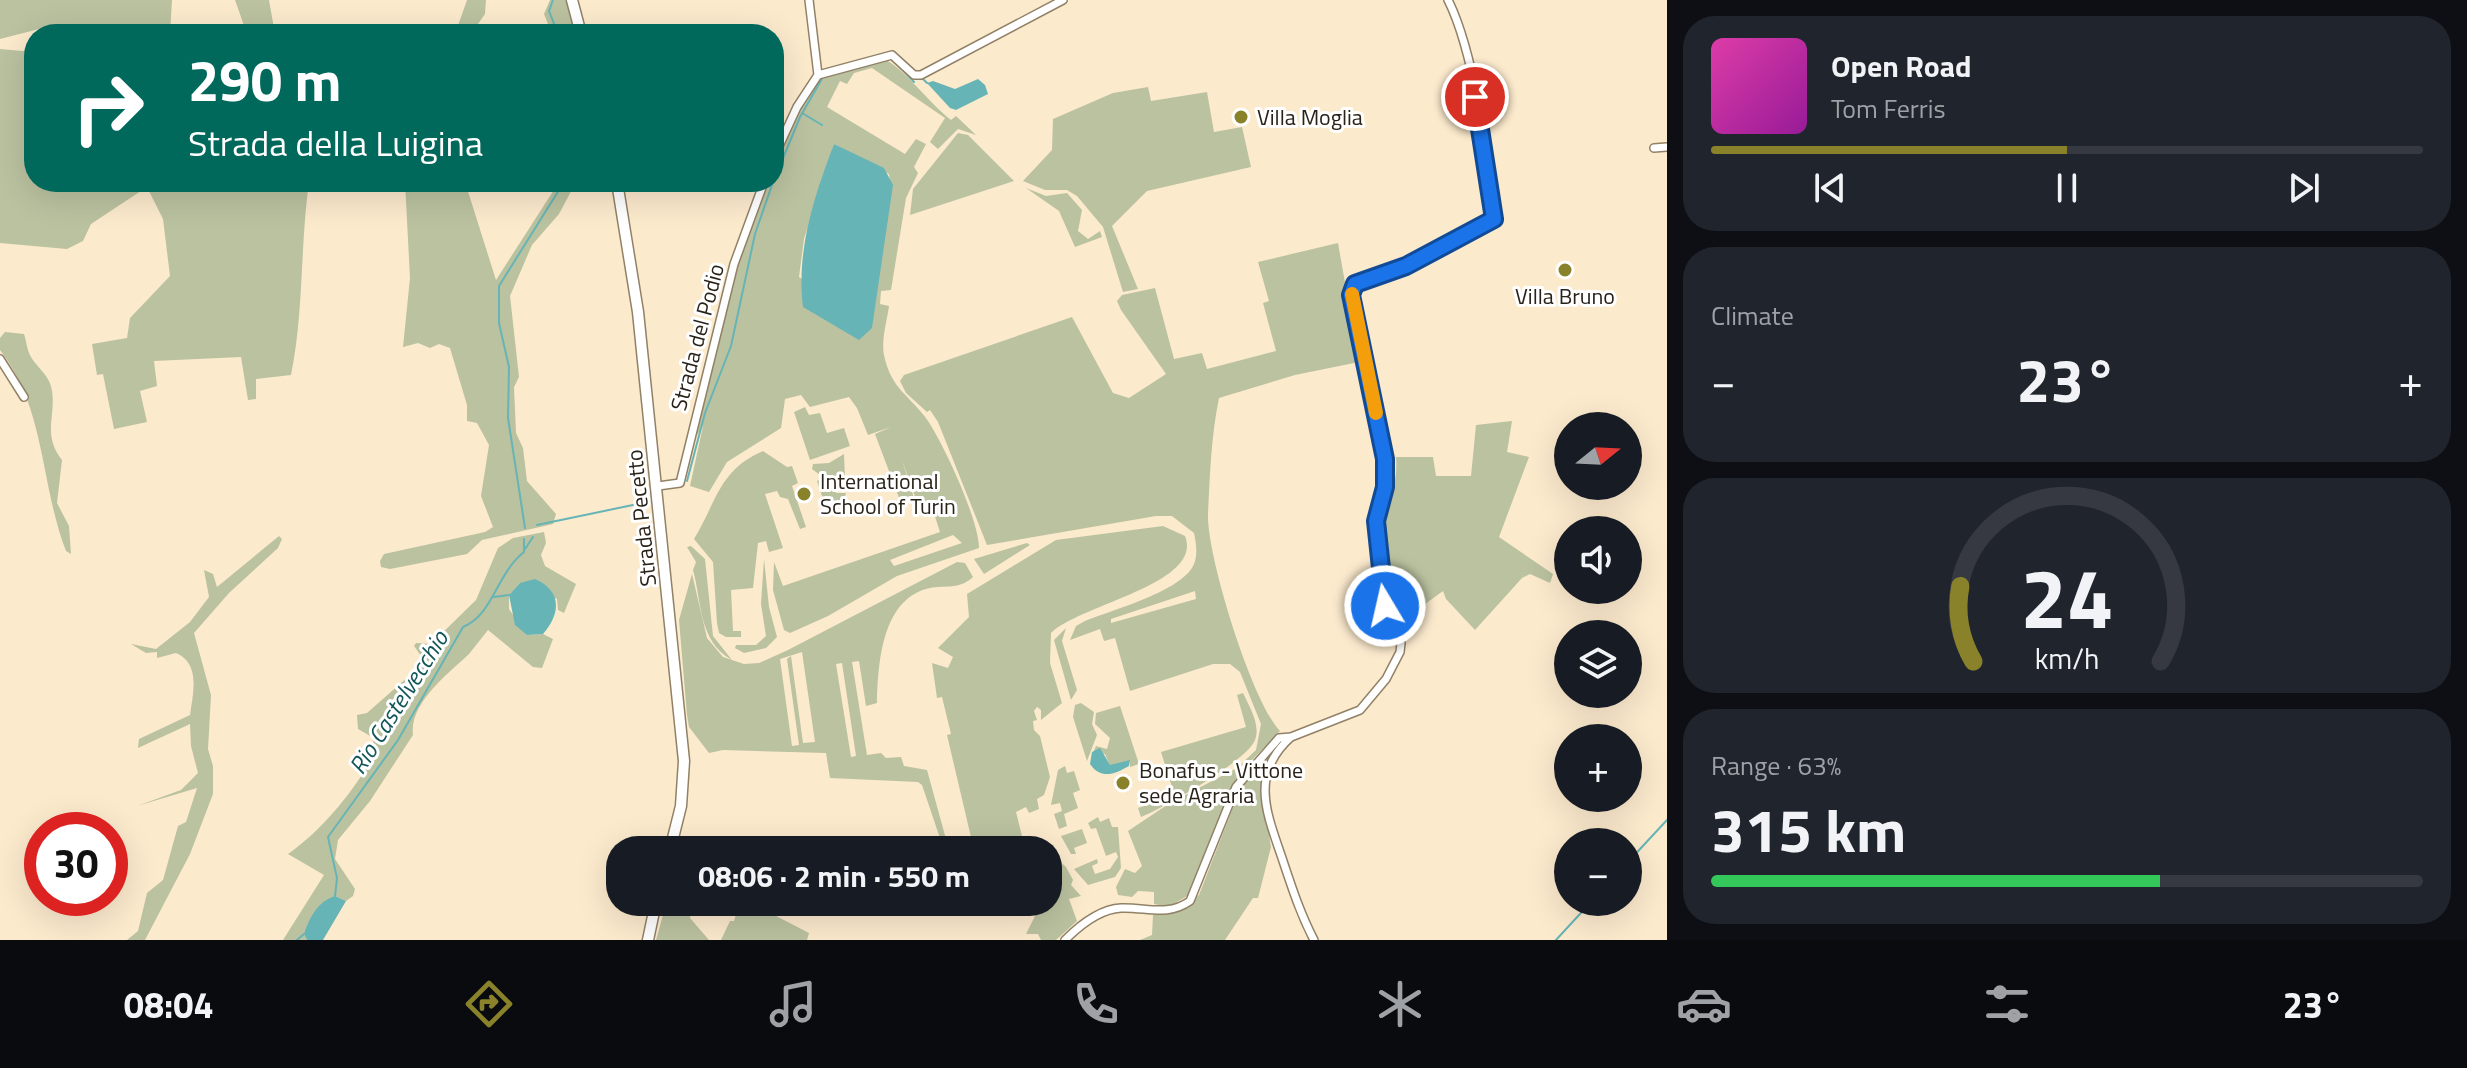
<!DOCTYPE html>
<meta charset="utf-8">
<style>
:root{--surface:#171b24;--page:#20242c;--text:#f1f3f6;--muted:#9ea1a6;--line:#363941;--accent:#89822a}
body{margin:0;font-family:"Titillium Web",sans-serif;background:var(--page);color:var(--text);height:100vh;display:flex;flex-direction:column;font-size:30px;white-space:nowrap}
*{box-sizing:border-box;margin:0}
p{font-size:26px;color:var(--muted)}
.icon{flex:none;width:44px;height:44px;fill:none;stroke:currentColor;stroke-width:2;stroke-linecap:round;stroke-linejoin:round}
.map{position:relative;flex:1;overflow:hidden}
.details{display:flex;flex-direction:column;gap:16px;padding:16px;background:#0d0f14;width:800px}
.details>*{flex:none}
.top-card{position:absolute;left:24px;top:24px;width:760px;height:168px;border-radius:32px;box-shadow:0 8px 32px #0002;background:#00695c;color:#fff;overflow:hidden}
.needle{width:52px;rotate:72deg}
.buttons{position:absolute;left:1554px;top:412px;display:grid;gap:16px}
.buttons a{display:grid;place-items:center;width:88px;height:88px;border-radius:50%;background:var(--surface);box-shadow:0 8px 32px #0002;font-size:40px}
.speed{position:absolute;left:24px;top:812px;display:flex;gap:16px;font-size:40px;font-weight:700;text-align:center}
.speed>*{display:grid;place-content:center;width:104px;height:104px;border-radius:50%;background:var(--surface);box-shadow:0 8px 32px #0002;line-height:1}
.speed .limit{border:12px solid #d22;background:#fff;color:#111}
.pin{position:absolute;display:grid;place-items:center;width:68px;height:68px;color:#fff;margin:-34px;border:4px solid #fff;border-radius:50%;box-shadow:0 2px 8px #0007}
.me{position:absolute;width:88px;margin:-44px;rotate:351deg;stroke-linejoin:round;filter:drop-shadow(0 0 6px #0008)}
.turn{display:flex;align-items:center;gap:28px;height:168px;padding:0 32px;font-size:36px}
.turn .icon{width:104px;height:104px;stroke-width:2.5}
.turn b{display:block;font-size:56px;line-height:68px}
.big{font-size:60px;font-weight:700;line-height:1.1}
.details .card{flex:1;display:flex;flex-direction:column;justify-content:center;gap:12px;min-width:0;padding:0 28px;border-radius:32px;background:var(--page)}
.details .dial{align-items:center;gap:0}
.dial svg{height:208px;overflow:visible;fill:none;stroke:var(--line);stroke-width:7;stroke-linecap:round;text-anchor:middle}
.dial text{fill:var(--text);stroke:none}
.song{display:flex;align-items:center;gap:24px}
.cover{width:96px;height:96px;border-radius:12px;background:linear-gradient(135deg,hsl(320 70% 55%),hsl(300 70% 35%))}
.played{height:8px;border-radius:4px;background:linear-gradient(90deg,var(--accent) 50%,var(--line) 50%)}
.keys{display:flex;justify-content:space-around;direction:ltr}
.heat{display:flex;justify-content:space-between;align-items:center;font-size:44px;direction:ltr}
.charge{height:12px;border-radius:6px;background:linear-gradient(90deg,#34c759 63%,var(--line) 0)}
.trip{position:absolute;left:606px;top:836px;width:456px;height:80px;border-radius:32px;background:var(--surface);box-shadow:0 8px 32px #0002;font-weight:700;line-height:80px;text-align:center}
.dock{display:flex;height:128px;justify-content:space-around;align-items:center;background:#090b0e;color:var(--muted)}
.dock .icon{width:56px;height:56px}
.dock .on{color:var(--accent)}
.dock b{font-size:36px;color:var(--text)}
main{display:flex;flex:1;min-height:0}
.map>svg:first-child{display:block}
</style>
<main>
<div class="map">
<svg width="1667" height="940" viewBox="0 0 1667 940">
<rect width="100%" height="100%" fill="#fceacd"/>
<path fill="#bbc2a0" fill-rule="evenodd" d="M0,0H172L170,34H50L39,29L0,39Z
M235,0H269L275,34H247Z
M467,0H486L485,14L471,34H455Z
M550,0H569L578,34H552L544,14Z
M0,49L34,52V182H309C300,246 304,312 291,375L256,379V399L248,400L241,357L154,361L157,386L140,391L147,422L114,429L103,374L97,375L92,344L127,338L130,318L170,276L163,219L147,187L91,224L83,241L67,249L0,243Z
M885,60C901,65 932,106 951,120L956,116L976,135L958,129L938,149L930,142L945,118L872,68L854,73L847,84L840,81L827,107L905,154L916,139L926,144L914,167L918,173L906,198L891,290L881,291L880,304L889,306C887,321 881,340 884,355C891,390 911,396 928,421C944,445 979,520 979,548L897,576L828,616L790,633L784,630L773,590L774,562L783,586L940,532L931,504L919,508L902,460L914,498L901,503L875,434L891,427L868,435L857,408L849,397L810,407L801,395L785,399L781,428L727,462L709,492L690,486L703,426L693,441C716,355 732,264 767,182H774C774,146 799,109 818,79ZM834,144L889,174L890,182L868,329L799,277L804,239ZM953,535L962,543L894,566L890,560Z
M1148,87L1151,101L1207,92L1214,132L1242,127L1251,167L1147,191L1112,226L1138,289L1123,292L1103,227L1077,196L1067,190H1045L1023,181L1052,150L1053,119L1113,93Z
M958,133L968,135L1014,181L910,215L913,189Z
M405,182H465L496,280L559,182H576L559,214L532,245L510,296L519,377L514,387L516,433L523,448L527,481L556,514L553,524L482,540L467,554L390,569L381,567L380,561L384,554L485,532L493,527L481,496L489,445L477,423L467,421V405L450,348L439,344L430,348L418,343L403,347L410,278Z
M1026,188L1046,196L1067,193L1082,210L1078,231L1088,239L1100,231L1102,237L1075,247L1059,211Z
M1338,243L1359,362L1295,375L1219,398C1211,437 1210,475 1208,513C1206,554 1252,702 1280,731L1249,763L1233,788L1191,894L1168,907L1154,904V892L1138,891L1132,897L1118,895L1116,887L1125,869L1135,873L1142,866L1128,831L1170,803L1237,768L1256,750L1261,724L1240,672L1230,664H1213L1130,691L1115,638L1104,641L1100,629L1070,640L1076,626L1085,621C1112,610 1183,591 1194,564C1198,554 1196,543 1194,533L1172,516H1156L987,545L938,422L930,410L927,412L906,393L900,381L904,375L1072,317L1113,393L1129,398L1166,374L1121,310L1117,301L1122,295L1155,288L1174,359L1202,353L1207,369L1276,351L1263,303L1269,301L1258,262ZM1195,591L1196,599L1111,623V619Z
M5,332L24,334C26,340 27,348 29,353C35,367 50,374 52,391C56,417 42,434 62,460L57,503L69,526L71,554L66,551C40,484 46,409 0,350V338Z
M805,407L809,415L820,413L827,433L844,428L850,446L810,460L794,412Z
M1512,421L1507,452L1529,457L1499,537L1553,574L1550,583L1530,574L1522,578L1475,630L1446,599L1443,591L1399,623C1393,600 1381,541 1386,518C1391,495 1398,480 1396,457H1433L1436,476H1471L1476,425Z
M763,451L787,467L792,466L798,483L792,486L806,527L800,529L788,499L780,497L777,491L765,494L783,548L769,552L766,541L758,543L753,588L731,590L733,631H741V637H726L719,633L717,623L713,562L694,539C717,501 719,470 763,451Z
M844,454L845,478L820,475L812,469L813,464L829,463Z
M821,479L832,482L836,493H846L842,506L836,508L831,500L824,502L817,481Z
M1163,526L1185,536C1204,584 1081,604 1051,633L1050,663L1062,703L1041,720V710L1037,707L1034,711L1037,720L1033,721L1034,730L1040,736L1050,777L1044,795L1037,799L1039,809L1029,813L1026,807L1016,812L1022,836L990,839L991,850H974L947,735L951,734L942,697L937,698L932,663L948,668L953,657L938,648L969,617L967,594L1056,540Z
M544,532L546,543L541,555L545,566L576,584L564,613L558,610L557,599L520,583L509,595V609L527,635L543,634L553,639L542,668L533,667L488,630L469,654C448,674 409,703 413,735L370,801L338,840L335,859L355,889L353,896L346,901L335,896L304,934L307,940H283L324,875L288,854C325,828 353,791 376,753L372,737L358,729L357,715L367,713L418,668L424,660L414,646L416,643L431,644L476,600L498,548L513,538Z
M279,536L282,539L278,548L229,593L194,633L211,695L208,749L213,766V794L190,854L145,940H127L138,931L147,893L163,880L178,826L186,822L197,788L137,806L181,790L198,773L191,746L190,724L138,748L139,739L190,715C193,693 201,664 176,653L157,658V652L146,653L131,644L156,649L190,622L209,597L204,570L213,574L217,587Z
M1027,543L1030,545L984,574L974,559Z
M691,546L705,559L713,636L732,660C698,641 702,602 693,570L696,562L687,547Z
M764,559L769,607L777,637L766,648L744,653L735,648L736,645H756L766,636L761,604Z
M957,562L965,563L973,577C958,591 943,584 926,589C881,602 878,666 877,703L866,706L859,661L852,662L867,755L881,753L886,758L901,757L904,766L927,770L949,850H944L922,785L918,782L830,778L826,753L723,750L709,753L689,727L687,715L679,620L692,574L707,638L723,657L744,664L759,663L788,650ZM802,652L815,742L803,743L791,656L787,659L799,745L792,746L780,659ZM842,663L856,756L851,757L836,664Z
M1066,628L1062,641L1077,690L1071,700L1054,640Z
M1243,693C1249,706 1261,725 1255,740C1247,761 1163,808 1141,817L1138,808L1150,804L1147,795L1172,787L1161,752L1246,727L1237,695Z
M1081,703L1094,712L1092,724L1097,735L1087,761L1073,717L1075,705Z
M1120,706L1139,764L1130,767V761L1110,766L1105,754L1092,752V755L1096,746L1107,749L1110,738L1095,724L1096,713Z
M1266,754L1272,755L1262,792L1271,847L1258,898H1253L1225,940H1140L1152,935L1153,915L1183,908L1199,895L1239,792Z
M1065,766L1067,773L1074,771L1080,790L1073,793L1078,808L1064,814L1067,826L1059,829L1054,814L1062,811L1060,803L1051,805L1058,770Z
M1098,817L1100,822L1109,818L1112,827H1118L1121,868L1115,877L1088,885L1074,869L1097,859L1098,863L1092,866L1095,874L1110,869L1118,857L1116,852L1106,856L1096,828L1091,829L1088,823Z
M1082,829L1087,843L1074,848L1076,854H1071L1061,836Z
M1048,851L1066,867L1073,880L1071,885L1081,896L1069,899L1077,921L1056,940H1041L1038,934H1026L1035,916L1033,902H1048Z
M740,902H749L809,933L807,940H721L730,921H734Z
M666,904L691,912L690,918L709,940H656Z"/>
<path fill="#66b4b5" d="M978,79L985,85L988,94L956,110L950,108L927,83L933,81L955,89Z
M834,144L884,168L893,185L872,328L859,340L803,307C796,250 814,197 834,144Z
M535,579C562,591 561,613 543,634L527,635L515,625L509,595L520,583Z
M1100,748L1110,765L1130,760L1129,766C1115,774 1101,780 1090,764L1092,752Z
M335,896L346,901L323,940H307L304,934C310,917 317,902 335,896Z"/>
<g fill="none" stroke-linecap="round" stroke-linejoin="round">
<path stroke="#66b4b5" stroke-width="2" d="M553,0L549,11L558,34
M899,66L914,82
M923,79L927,83
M802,113L822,125
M774,180L800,117L823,77
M687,481L705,413L731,346L755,234L773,182
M537,525L652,501
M525,528L508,418L509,367L499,323V286L564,182
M525,549L533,537
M494,597L509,595
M1628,862L1667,820
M335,896L337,878L328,837L398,740L463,627C494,614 496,574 524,552V539
M297,940L304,934
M1556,940L1591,902"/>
<defs>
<path id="street" d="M818,75L892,55L914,75H921L1063,0
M1654,148L1667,147
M774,157L797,107L818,75L809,0
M0,359L24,397
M658,486L680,483L734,264L764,182
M1291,737C1247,776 1269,818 1284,864C1293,891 1301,915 1314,940
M1065,940C1079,926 1100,909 1121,908C1147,907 1167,917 1190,901L1236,787L1279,738L1291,737L1360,710L1386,679L1400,652L1401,643L1383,599L1377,558L1376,513L1385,487V459L1351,295L1355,284L1406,266L1494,219C1490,162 1473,49 1448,0"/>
<path id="secondary" d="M572,0L581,34
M617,182L638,312L684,761L681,806L670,850
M648,940L656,902"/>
</defs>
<use href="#street" stroke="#918167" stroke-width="10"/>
<use href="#secondary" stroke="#918167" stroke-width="13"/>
<use href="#street" stroke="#fff" stroke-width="7"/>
<use href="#secondary" stroke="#fff" stroke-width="10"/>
</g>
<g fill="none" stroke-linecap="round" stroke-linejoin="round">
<defs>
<path id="route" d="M1385,606L1376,521L1385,487V459L1351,295L1355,284L1406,266L1494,219L1475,97"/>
</defs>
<use href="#route" stroke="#114b97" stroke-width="20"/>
<use href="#route" stroke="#1a73e8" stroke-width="14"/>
<path stroke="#f59e0b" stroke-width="14" d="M1352,294L1376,413"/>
</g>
<g fill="#89822a" stroke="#fff" stroke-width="3">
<circle cx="1241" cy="117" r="8"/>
<circle cx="1565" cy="270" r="8"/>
<circle cx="804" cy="494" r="8"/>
<circle cx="1123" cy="783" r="8"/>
</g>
<g text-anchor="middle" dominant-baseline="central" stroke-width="6" stroke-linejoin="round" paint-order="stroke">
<g font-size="22" fill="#292218" stroke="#fff" text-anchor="start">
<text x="1257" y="117">Villa Moglia</text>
<text x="1565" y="296" text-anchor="middle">Villa Bruno</text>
<text x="820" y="481">International<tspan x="820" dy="25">School of Turin</tspan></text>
<text x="1139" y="770">Bonafus - Vittone<tspan x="1139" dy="25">sede Agraria</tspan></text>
</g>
<g font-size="22" fill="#292218" stroke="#fff">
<text transform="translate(697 337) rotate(-75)">Strada del Podio</text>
<text transform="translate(641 518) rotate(-96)">Strada Pecetto</text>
</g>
<g font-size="24" font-style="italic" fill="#115557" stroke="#fff">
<text transform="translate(398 702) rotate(-58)">Rio Castelvecchio</text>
</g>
</g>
</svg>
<div class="buttons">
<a><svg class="needle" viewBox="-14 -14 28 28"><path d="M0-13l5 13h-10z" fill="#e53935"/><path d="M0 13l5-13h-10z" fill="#9ea1a6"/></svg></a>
<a><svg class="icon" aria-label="sound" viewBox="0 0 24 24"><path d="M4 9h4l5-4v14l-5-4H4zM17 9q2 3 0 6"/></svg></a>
<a><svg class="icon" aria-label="layers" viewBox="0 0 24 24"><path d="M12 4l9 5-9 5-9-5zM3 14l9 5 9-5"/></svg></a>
<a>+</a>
<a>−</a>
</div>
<div class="speed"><div class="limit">30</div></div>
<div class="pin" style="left:1475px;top:97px;background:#d93025"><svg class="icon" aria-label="arrive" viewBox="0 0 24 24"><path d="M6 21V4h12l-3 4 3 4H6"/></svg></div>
<svg class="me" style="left:1385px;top:606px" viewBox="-20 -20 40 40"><circle r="17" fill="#1a73e8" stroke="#fff" stroke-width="3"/><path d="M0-11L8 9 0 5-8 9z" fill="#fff"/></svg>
<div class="trip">08:06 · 2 min · 550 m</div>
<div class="top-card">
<div class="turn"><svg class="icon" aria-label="right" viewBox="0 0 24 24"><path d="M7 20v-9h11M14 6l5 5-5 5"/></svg><div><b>290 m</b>Strada della Luigina</div></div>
</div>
</div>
<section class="details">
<div class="card">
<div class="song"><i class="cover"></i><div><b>Open Road</b><p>Tom Ferris</p></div></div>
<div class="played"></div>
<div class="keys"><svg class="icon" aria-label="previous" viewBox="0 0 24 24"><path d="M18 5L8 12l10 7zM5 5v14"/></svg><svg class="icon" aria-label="pause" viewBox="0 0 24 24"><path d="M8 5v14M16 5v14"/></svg><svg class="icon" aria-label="next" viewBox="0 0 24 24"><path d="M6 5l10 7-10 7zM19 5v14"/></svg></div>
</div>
<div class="card"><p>Climate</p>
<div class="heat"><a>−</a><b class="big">23°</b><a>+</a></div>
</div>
<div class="card dial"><svg viewBox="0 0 100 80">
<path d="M14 69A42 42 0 1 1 86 69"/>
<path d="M14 69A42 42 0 0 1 9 40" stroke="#89822a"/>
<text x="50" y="56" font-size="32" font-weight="700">24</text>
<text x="50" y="72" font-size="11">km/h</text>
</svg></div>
<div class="card"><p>Range · 63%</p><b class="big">315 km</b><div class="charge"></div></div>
</section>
</main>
<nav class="dock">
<b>08:04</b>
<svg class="icon on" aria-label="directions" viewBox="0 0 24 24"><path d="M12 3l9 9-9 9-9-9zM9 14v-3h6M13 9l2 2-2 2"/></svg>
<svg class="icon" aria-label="music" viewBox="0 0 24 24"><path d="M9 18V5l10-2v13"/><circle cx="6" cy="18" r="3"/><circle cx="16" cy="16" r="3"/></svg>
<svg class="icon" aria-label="phone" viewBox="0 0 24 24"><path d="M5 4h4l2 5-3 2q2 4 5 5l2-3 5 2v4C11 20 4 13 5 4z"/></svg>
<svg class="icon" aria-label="climate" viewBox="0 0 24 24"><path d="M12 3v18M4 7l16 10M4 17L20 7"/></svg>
<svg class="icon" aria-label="car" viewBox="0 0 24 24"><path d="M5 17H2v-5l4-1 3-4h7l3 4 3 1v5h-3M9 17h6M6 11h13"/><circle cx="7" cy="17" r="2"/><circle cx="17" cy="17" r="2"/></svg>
<svg class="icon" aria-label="filters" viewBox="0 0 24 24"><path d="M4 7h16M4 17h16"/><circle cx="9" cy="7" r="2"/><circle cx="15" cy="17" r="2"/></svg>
<b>23°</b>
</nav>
